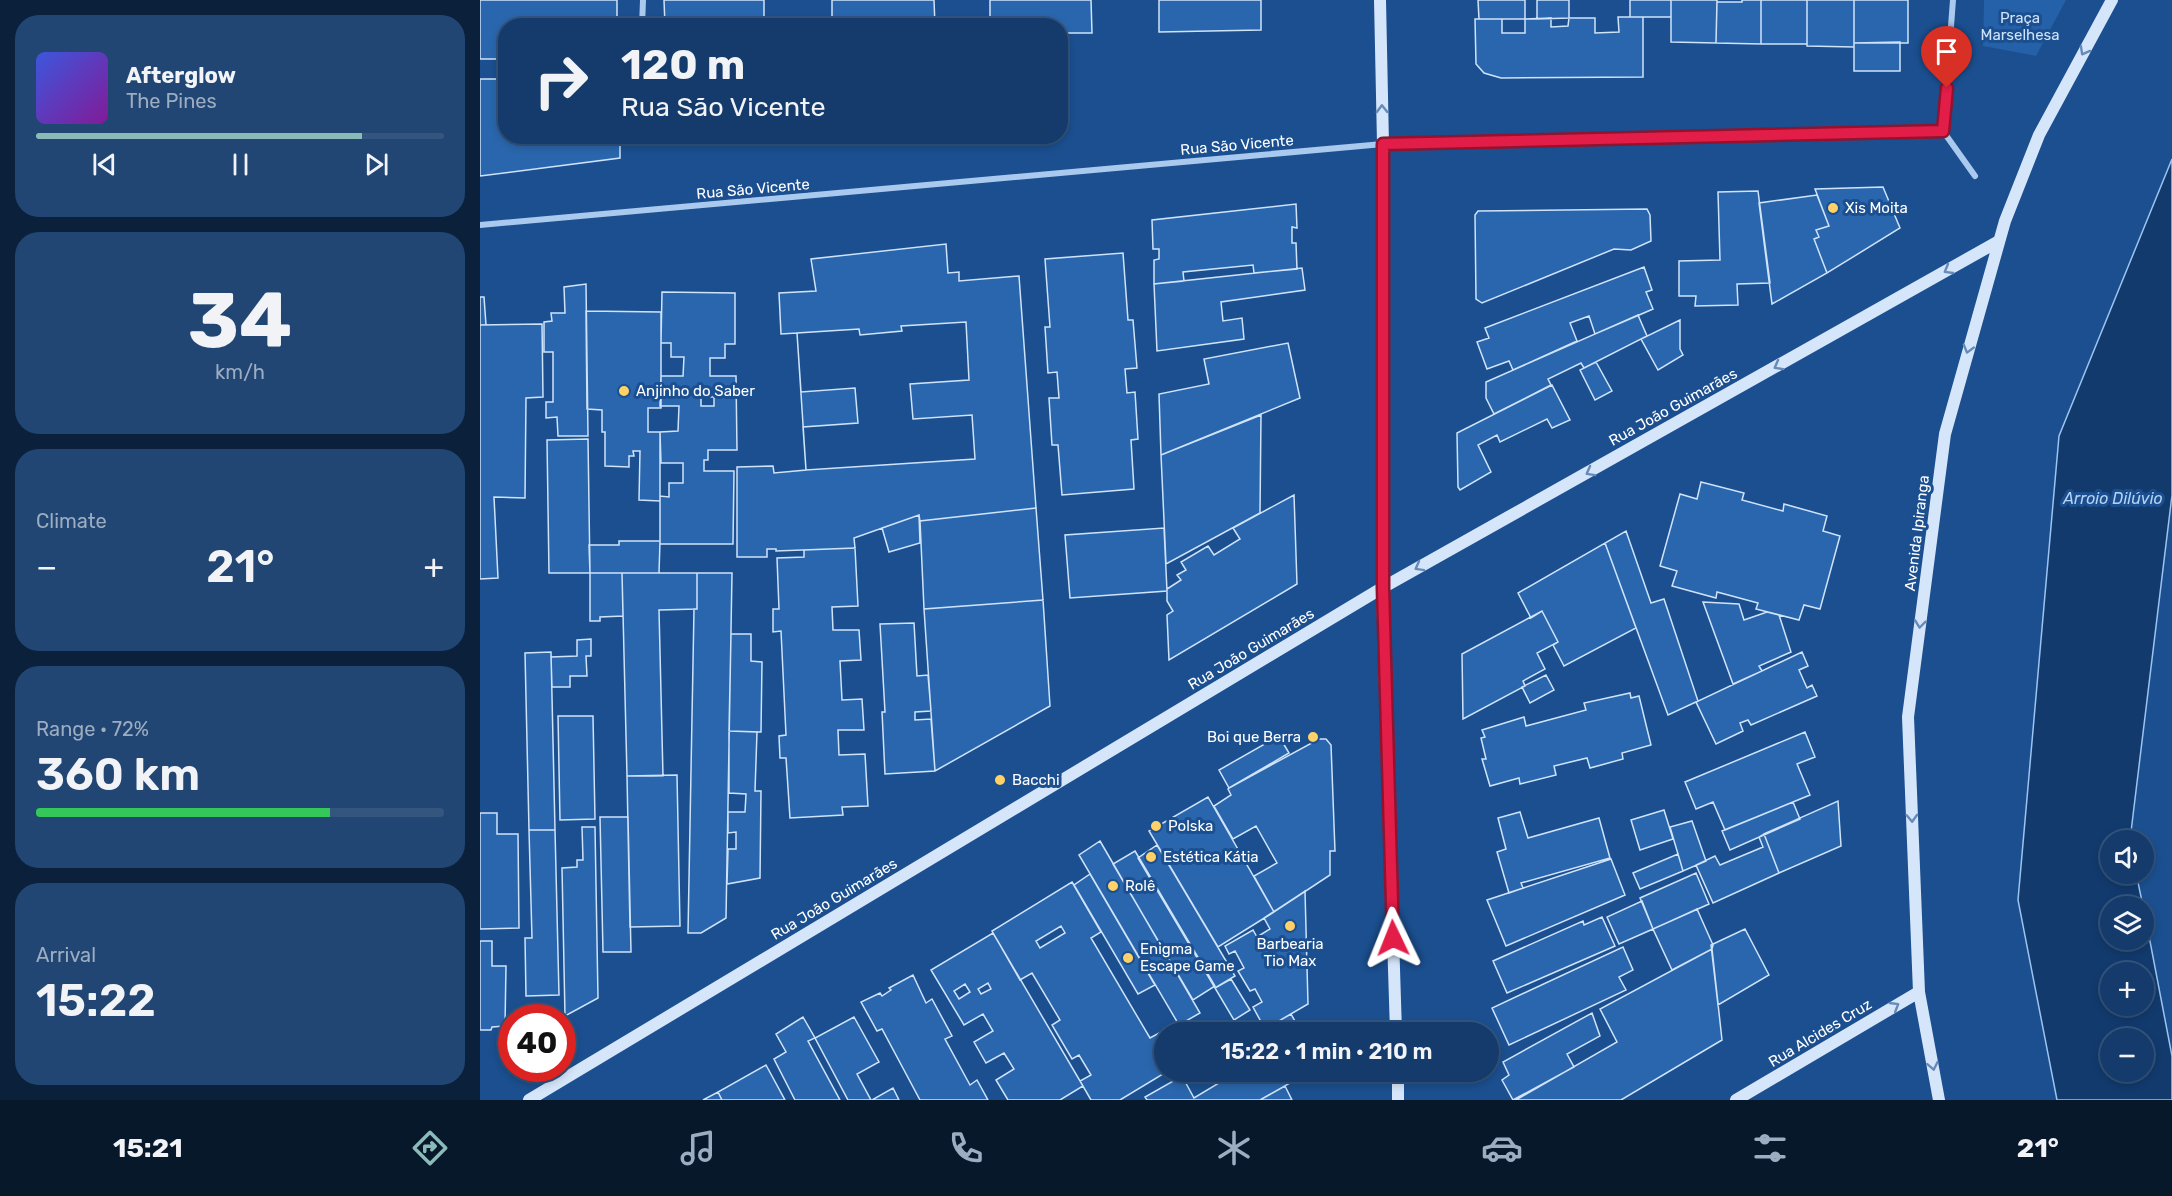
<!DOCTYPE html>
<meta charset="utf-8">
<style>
:root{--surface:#143b6b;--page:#214673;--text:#f1f3f6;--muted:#9dadc1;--line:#33557e;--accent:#8bbbb9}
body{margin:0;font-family:Rubik,sans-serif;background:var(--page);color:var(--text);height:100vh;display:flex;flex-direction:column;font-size:22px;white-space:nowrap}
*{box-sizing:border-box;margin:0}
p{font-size:20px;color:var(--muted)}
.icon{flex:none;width:33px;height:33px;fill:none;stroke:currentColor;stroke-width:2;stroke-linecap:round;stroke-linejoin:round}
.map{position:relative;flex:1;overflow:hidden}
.panel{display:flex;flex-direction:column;gap:15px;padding:15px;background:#0b203b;width:480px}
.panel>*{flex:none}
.top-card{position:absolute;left:18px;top:18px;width:570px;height:126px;border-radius:24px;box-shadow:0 3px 9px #0003,0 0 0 2px var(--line);background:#143b6b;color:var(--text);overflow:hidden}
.controls{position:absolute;left:1620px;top:830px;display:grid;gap:12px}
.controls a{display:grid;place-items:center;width:54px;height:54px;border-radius:50%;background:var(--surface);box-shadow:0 3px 9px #0003,0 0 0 2px var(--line);font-size:30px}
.speed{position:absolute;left:18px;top:1004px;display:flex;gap:12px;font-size:30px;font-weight:700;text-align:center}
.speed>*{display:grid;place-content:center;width:78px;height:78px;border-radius:50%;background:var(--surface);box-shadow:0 3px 9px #0003,0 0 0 2px var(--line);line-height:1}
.speed .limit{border:9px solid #d22;background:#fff;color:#111}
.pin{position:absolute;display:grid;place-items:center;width:51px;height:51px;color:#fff;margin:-62px -26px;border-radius:50% 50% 50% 0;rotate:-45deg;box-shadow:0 0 6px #0007}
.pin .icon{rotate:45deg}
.me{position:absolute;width:66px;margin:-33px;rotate:358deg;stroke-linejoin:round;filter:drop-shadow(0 0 4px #0008)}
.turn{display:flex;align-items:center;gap:21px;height:126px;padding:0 24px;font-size:27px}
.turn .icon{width:78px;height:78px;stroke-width:2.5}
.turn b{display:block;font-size:42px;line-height:51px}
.big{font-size:45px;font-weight:600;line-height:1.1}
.panel .widget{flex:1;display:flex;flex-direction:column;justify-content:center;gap:9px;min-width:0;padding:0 21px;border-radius:24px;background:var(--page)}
.panel .dial{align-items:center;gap:0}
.dial b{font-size:78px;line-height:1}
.song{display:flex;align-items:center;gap:18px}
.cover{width:72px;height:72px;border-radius:9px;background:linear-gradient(135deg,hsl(230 70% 55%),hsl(290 70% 35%))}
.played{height:6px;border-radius:3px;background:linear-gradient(90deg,var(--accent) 80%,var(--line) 80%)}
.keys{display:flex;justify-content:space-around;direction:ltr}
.heat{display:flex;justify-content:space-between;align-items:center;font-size:33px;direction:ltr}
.charge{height:9px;border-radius:4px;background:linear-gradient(90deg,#34c759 72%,var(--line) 0)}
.trip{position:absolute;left:674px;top:1022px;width:345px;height:60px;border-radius:30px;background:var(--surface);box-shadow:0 3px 9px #0003,0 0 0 2px var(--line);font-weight:600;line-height:60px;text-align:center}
.tab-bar{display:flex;height:96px;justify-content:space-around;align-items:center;background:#08182b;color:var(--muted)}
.tab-bar .icon{width:42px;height:42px}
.tab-bar .active{color:var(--accent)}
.tab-bar b{font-size:27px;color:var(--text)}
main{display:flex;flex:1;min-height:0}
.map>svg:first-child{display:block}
</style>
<main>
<section class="panel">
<div class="widget">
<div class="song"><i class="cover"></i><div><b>Afterglow</b><p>The Pines</p></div></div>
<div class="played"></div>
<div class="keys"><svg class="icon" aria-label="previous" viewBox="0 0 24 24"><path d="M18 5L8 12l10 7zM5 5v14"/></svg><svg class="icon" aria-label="pause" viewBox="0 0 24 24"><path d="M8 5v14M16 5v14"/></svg><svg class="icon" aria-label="next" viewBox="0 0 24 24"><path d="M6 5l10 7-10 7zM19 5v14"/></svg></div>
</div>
<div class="widget dial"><b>34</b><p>km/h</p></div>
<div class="widget"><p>Climate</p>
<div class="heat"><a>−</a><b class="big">21°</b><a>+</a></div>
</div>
<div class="widget"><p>Range · 72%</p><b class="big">360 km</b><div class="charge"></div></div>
<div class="widget"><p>Arrival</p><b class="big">15:22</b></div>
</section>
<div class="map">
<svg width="1692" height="1100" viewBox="0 0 1692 1100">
<rect width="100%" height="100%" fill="#1b4f8f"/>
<path fill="#2461a8" d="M1504,0H1586L1556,56L1503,46Z"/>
<path fill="#123a6d" stroke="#9cc4f0" stroke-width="1.5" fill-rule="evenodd" d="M1692,159V495L1650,840H1630V873H1656L1663,906H1630V939H1664V910L1692,1056V1100H1577L1538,900L1579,436ZM1630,972H1664V1005H1630ZM1630,1038H1664V1071H1630Z"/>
<path fill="#2a66ad" stroke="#cfe3fa" stroke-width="1.5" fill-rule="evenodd" d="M0,0H137V26H26V59H0Z
M184,0H284V26H185Z
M352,0H454L455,26H352Z
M510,0H611L612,33H580V26H510Z
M679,0H781V30L679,32Z
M998,0H1045V19H999Z
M1057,0H1089V18L1057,19Z
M1150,0H1191V17H1150Z
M1191,0H1237L1236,43L1191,42Z
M1262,0H1281V44L1236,43L1237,2H1262Z
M1281,0H1327V44H1281Z
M1327,0H1374V47L1327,46Z
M1374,0H1428V43H1374Z
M1138,17H1163V77L1021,78L1004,73L996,64L995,19H1022V33H1045V19L1071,18V27L1088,26L1089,18H1115V33L1139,32Z
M1420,42V71H1374V43Z
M0,79H26V136H140V158L0,176Z
M1403,187L1420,228L1347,273L1334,239L1339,237L1336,230L1349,226L1335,189Z
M1278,191L1290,283L1257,284L1258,305L1215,306L1216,296H1199V261L1240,260L1238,192Z
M1337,195L1349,226L1336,230L1339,237L1334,239L1347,273L1292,304L1279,203Z
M816,204L817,228L812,227V243H816L817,269L774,273L773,265L703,272L704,281L674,284V260L679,259V249H673L672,220Z
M1167,209L1170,215L1171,241L1151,250L1134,249L1002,303L996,299L995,215L998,211Z
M466,244L468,273L479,272V281L539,276L556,508L440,521L439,515L374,538L375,548L296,551V549H287V557H257V467L293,466L294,473L326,470L317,333L301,334L299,293L336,291L331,259Z
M643,253L648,320H653L657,368L645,369L647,393L655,392L658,439L651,440L654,489L582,495L578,445H572L569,398H579L577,372L568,373L565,327H570L565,259Z
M1164,267L1172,290L1166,292L1173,309L1115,334L1109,316L1090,323L1097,341L1033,370L1029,361L1007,369L997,342L1009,338L1005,328Z
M822,268L825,290L741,302L743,321L762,318L764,339L677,351L674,284Z
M106,284L108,436H78L77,417L66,418V402H73V352H64V322L72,321L71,313H85L84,287Z
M182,292L255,293V344H245V358H230V376H256L257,450H228V460H224V471H254L253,544H180V496L189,497V483H203V463H181L180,432L198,431L199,406H180L181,376H203L204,357H191V343H181ZM221,397H234V406H221Z
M0,297H4L6,325H0Z
M106,311L181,312V408H168V432H180V501L159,500L160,451H153L154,456H149V467L125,466V432H122V410L107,409Z
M1158,315L1167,336L1104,368L1101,363L1068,379L1071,385L1014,414L1006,398V382Z
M1200,320V349L1203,355L1178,370L1161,339Z
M486,322L489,380L430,384L433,419L492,415L495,459L326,470L323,427L378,423L375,388L321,392L317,333L379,329L380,335L422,331L421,326Z
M62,324L63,397L46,398L45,498L14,497L18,578L0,579V325Z
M808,343L820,398L681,455L679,394L729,384L724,359Z
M1116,362L1132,391L1115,400L1100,370Z
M1072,385L1090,420L1072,428L1067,419L1020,442L1017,435L998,445L1011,472L980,490L978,487L977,433Z
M781,415L780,513L686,564L681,455Z
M108,439L110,573H69L67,440Z
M1221,482L1264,493L1262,500L1303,511L1304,504L1347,516L1343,531L1360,536L1340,609L1324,605L1319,620L1276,609L1278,603L1237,592L1236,598L1192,586L1197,571L1180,566L1200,494L1217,499Z
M814,495L817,584L689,660L687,615L693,611L687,601V589L701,580L697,575L706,570L701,562L728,546L734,555L760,539L753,528Z
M556,508L563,600L444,609L440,521Z
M439,515L440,543L409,552L402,528Z
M684,528L687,591L590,598L585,535Z
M1146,531L1171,603L1184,599L1218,701L1188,715L1125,543Z
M139,541H180L179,573H110L109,545H139Z
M1125,543L1156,628L1084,666L1073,645L1078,642L1062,611L1051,618L1038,593Z
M375,548L378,606L352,607L353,630H379L381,660L360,661L362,700L382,699L384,730H358L359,755L385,754L388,806L362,807L363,815L310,818L306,758H300L299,736L306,735L301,631L293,632V609H299L297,558L324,557V550Z
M110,573H142L143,616L120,617V621H110Z
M142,573H217V609L179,610L183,776H147Z
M217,573H252L246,918L221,933H208L214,609H217Z
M563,600L570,706L455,771L444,609Z
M1223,602L1259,604L1264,620L1287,612L1299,615L1311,652L1279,666L1282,671L1253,684Z
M1062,611L1078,642L1057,653L1065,669L1043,681L1045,686L983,719L982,654Z
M434,623L437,676L448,675L451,711L435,712V720L451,719L455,771L405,774L402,712H405L400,624Z
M251,634H271V661L282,662L281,732L249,731Z
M111,639V656H106L107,676H90V687H72L71,657L97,656V640Z
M71,652L75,830H49L45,653Z
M1322,652L1328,666L1319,670L1327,688L1332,685L1337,696L1271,725L1268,720L1260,723L1263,731L1236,744L1216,702Z
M1066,675L1074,690L1050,703L1042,687Z
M1150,693L1151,698L1159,696L1171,745L1142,753L1143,759L1110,768L1107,758L1074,766L1076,775L1040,784L1039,778L1010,786L1002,759H1006L1001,738L1005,737L1002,730L1044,717L1046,726L1106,710L1104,703Z
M78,716H113L115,819L80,820Z
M249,731L277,732L275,791H281L280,878L247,884L248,849H256V832L248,833V812H265L266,794L249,793Z
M1325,732L1335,757L1317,764L1330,795L1245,830L1233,802L1216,809L1205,782Z
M799,736L809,753L749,788L739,770Z
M839,739H846L851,745L855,851H850V875L794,912L774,876L797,863L776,826L753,839L734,806L751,795L748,789L749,788Z
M197,775L200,926L150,927L147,776Z
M728,797L794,912L738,947L669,831Z
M1358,801L1361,846L1299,873L1284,834Z
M1313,802L1320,819L1250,850L1242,831Z
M1184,810L1193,839L1160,850L1151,820Z
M1040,812L1048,838L1119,818L1130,858L1041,883L1043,888L1029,893L1017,852L1026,849L1018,818Z
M0,813H17V834H38L39,928L0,929Z
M120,817H148L151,952H123Z
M1212,821L1226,861L1203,871L1190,827Z
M102,827H115L118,998L85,1016L82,868L97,867V860H103Z
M49,830H75L79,995L46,996L45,938H52Z
M1284,834L1299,873L1233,903L1216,865L1235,856L1240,865L1283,847L1279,837Z
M620,841L720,1013L699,1025L599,855Z
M677,845L755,976L735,988L658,858Z
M655,851L735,986L713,1000L633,864Z
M1198,854L1203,871L1160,889L1153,873Z
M1131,859L1145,895L1026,946L1007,900Z
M1216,873L1229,904L1173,929L1160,898Z
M610,874L675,985L658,994L594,885Z
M592,882L621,932L611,938L670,1038L681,1032L684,1038V1071H688L640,1100H611L600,1081L611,1075L599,1055L592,1059L572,1025L580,1020L552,973L540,980L512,931ZM581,926L585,933L560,948L556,941Z
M825,891L828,1004L785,1029L773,1007L782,1002L775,989L770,991L758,971L764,968L755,951L749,954L745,946L773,930L777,937L790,929L784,918Z
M1162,901L1173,929L1139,944L1127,917Z
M1217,909L1233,945L1232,949L1192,970L1173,929Z
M1122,917L1135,946L1027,993L1013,961L1103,921L1104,925Z
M1265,929L1289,975L1238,1005L1231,945Z
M513,933L603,1086L580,1100H528L516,1080L534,1069L524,1053L506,1063L494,1042L513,1031L503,1014L484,1025L451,970ZM508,983L511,989L501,994L498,989ZM485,984L490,992L479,999L474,991Z
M0,941H12V966H26L25,1026L12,1027L11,1030H0Z
M1143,947L1153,970L1139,977L1146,990L1029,1045L1012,1008Z
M1232,949L1242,1040L1141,1100H1036L1137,1042L1120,1009Z
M433,975L446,1003L452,999L472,1036L465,1039L490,1085L497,1080L508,1100H440L402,1029L397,1031L381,1002L400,993L402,996L411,990L409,988Z
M751,979L770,1010L754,1020L735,988Z
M1112,1013L1120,1036L1087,1054L1094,1067L1033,1100L1022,1080L1029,1075L1023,1062Z
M811,1014L821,1032H780L785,1029Z
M323,1017L335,1038L328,1041L360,1100H315L294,1059L306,1052L296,1034Z
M374,1017L399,1062L377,1074L391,1100H368L335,1038Z
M286,1065L305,1100H242L238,1092Z
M739,1071H831L780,1100H667L665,1097L702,1076L714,1098L744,1080Z
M805,1086L812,1100H780Z
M413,1088L419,1100H392Z
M238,1092L242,1100H223Z"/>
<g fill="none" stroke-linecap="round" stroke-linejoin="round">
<path stroke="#a9c9ee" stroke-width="6" d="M162,26L163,0
M1463,131L1473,0
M1463,131L1495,176
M0,225L903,144L1463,131"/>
<path stroke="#d6e6fa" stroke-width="12" d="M900,0L903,144L902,588L916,1032
M918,1071V1100
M49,1100L902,588L1519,241
M1256,1100L1439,992
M1459,1100L1439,992L1428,717L1465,434L1525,221L1559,135L1632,0"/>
</g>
<defs><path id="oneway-chevron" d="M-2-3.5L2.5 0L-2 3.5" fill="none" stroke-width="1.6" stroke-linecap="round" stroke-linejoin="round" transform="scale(1.5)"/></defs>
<g stroke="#668bba">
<use href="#oneway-chevron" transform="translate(1604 51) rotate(119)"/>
<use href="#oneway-chevron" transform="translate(902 109) rotate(-91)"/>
<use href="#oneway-chevron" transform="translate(1468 270) rotate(150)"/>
<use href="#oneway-chevron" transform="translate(1488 349) rotate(106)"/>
<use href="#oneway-chevron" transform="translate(1298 366) rotate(151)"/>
<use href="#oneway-chevron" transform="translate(1110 472) rotate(151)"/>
<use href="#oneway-chevron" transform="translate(939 567) rotate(151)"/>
<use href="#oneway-chevron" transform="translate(1440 624) rotate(97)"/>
<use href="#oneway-chevron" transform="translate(1432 818) rotate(88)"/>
<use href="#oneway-chevron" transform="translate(1415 1006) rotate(-31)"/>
<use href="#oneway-chevron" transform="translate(1453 1066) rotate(79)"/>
</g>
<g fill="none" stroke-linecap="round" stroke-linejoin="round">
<defs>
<path id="route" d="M913,938L903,588V144L1463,131L1467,88"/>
</defs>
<use href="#route" stroke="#92132f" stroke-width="15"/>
<use href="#route" stroke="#e11d48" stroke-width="10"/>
</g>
<g fill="#ffd166" stroke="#1b4f8f" stroke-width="2">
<circle cx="1353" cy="208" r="6"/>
<circle cx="144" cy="391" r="6"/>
<circle cx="833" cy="737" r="6"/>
<circle cx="520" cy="780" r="6"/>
<circle cx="676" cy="826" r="6"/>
<circle cx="671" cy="857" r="6"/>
<circle cx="633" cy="886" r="6"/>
<circle cx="810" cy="926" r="6"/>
<circle cx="648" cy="958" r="6"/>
</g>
<g text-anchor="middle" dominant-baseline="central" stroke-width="6" stroke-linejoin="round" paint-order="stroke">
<g font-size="15" fill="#cfe3fa" stroke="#1b4f8f">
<text x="1540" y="18">Praça<tspan x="1540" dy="17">Marselhesa</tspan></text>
</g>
<g font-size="15" fill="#fff" stroke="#1b4f8f">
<text transform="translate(757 145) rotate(-5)">Rua São Vicente</text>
<text transform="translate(273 189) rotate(-5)">Rua São Vicente</text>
<text transform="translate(1193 407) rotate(-29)">Rua João Guimarães</text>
<text transform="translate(1437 533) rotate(-83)">Avenida Ipiranga</text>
<text transform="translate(771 649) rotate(-31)">Rua João Guimarães</text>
<text transform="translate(354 899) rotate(-31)">Rua João Guimarães</text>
<text transform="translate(1340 1033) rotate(-31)">Rua Alcides Cruz</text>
</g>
<g font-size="15" fill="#fff" stroke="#1b4f8f" text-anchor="start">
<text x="1365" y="208">Xis Moita</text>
<text x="156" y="391">Anjinho do Saber</text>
<text x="821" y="737" text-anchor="end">Boi que Berra</text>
<text x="532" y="780">Bacchi</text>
<text x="688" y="826">Polska</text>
<text x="683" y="857">Estética Kátia</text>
<text x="645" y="886">Rolê</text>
<text x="810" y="944" text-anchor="middle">Barbearia<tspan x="810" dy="17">Tio Max</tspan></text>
<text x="660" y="949">Enigma<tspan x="660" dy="17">Escape Game</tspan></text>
</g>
<g font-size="16" font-style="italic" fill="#b5d3f5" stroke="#1b4f8f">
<text x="1633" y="498">Arroio Dilúvio</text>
</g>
</g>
</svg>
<div class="controls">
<a><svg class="icon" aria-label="sound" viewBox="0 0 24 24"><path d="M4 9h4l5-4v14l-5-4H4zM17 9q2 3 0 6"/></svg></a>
<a><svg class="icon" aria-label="layers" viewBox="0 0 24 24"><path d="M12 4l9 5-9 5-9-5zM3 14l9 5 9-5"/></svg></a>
<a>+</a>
<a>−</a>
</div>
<div class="speed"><div class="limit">40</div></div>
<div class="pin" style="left:1467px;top:88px;background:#d93025"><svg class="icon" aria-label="arrive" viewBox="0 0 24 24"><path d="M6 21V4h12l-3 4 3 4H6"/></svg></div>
<svg class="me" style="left:913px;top:938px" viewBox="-20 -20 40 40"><path d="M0-17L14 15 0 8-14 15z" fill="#e11d48" stroke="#fff" stroke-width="4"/></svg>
<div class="trip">15:22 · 1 min · 210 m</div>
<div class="top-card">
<div class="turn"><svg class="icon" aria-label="right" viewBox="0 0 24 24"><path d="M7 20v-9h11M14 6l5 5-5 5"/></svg><div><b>120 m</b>Rua São Vicente</div></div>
</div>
</div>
</main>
<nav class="tab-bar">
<b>15:21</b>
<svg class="icon active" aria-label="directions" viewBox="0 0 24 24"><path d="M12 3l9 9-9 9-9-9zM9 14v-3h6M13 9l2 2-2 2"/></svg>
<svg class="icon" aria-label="music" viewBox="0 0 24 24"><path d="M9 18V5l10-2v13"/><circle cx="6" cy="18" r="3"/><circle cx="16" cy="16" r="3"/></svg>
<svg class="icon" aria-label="phone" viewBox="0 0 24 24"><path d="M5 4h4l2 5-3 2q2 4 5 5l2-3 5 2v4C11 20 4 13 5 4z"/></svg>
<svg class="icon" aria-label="climate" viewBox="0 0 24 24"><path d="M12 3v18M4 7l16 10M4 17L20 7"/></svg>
<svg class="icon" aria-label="car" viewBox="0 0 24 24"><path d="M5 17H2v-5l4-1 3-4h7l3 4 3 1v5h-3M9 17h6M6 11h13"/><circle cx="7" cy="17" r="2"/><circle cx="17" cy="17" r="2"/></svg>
<svg class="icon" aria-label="filters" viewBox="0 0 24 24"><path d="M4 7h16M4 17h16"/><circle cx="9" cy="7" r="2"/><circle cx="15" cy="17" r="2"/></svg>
<b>21°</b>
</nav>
